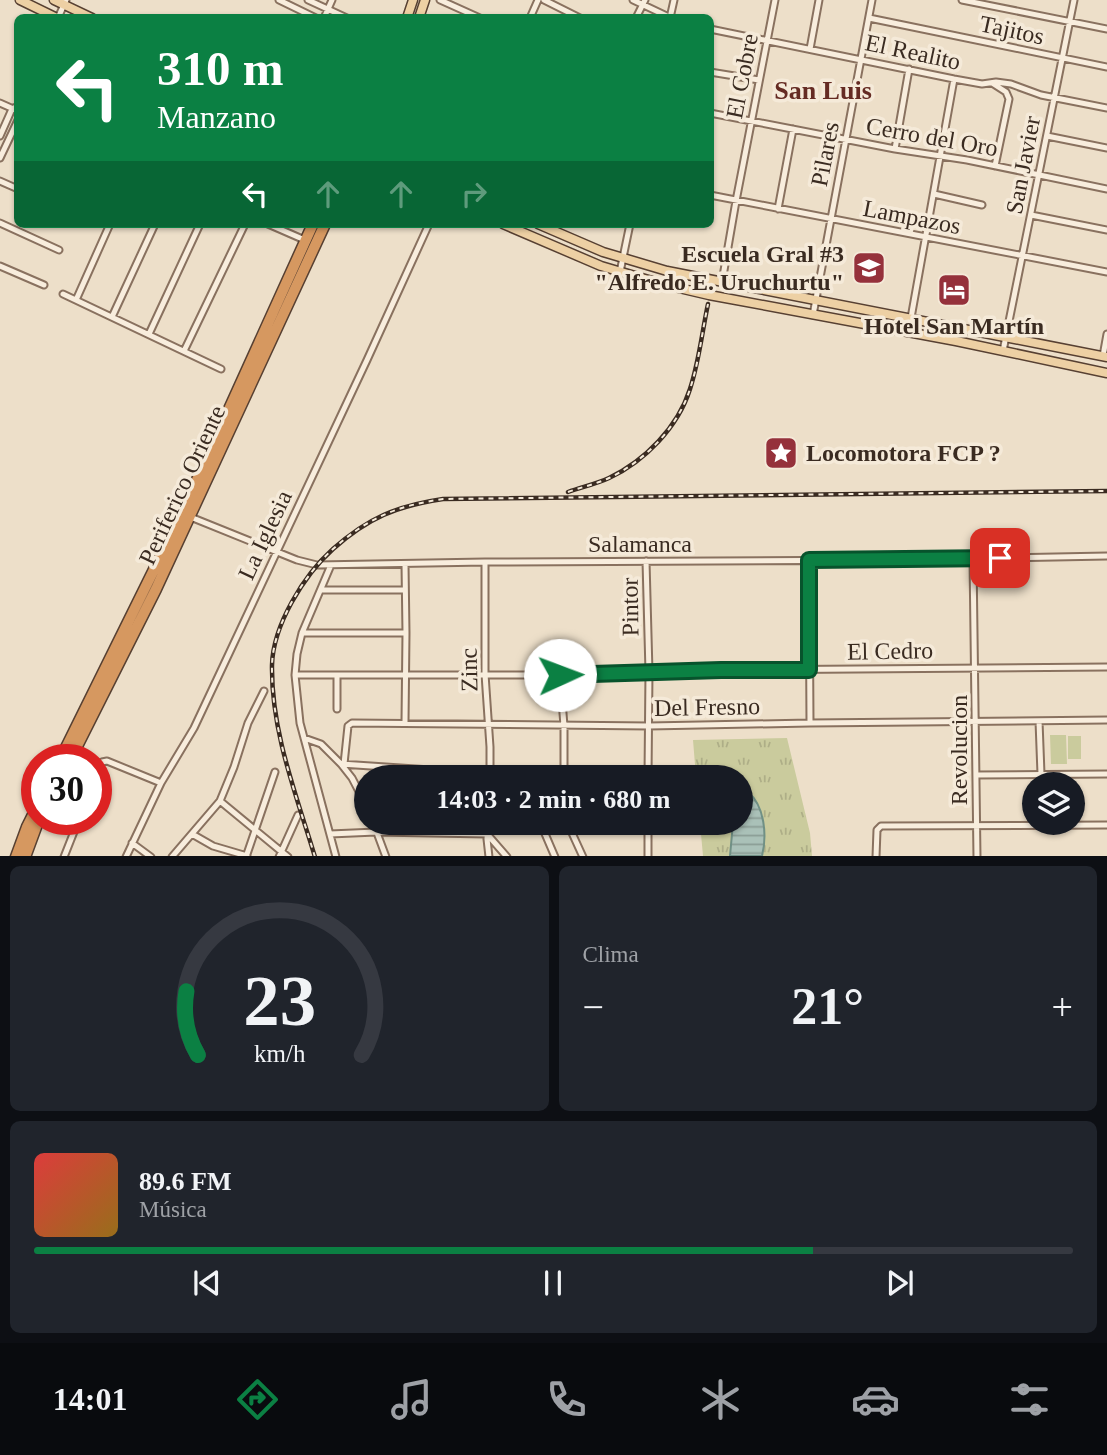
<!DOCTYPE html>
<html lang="es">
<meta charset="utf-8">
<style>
:root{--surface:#171b24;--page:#20242c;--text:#f1f3f6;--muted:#9ea1a6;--line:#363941;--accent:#0b8043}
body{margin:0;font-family:Georgia,serif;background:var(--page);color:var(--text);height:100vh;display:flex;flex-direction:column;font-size:26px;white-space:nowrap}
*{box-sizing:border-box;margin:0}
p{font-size:23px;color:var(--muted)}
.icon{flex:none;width:38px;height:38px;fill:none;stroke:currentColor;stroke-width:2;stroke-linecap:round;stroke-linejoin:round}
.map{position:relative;height:856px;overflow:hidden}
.side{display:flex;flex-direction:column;gap:10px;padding:10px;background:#0d0f14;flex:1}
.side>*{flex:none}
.top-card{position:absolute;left:14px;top:14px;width:700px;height:214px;border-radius:10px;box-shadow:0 2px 5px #0004;background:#0b8043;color:#fff;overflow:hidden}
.fabs{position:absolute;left:1022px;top:772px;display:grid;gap:14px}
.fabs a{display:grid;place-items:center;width:63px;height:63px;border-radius:50%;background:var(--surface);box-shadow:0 2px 5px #0004;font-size:35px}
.speed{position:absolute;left:21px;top:744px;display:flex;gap:14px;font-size:35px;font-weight:700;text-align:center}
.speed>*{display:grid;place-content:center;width:91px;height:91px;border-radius:50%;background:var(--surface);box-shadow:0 2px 5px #0004;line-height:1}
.speed .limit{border:10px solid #d22;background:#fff;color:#111}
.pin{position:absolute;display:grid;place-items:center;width:60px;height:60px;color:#fff;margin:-30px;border-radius:14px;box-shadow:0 4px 10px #0006}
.me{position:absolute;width:77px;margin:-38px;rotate:88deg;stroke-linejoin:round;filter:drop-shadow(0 0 5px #0008)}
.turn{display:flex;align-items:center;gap:24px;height:147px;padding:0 28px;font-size:32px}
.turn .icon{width:91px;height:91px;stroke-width:2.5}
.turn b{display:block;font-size:49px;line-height:60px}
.lanes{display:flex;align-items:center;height:66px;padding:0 28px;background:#0003;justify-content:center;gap:35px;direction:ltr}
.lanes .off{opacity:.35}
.big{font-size:52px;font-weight:700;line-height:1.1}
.side .card{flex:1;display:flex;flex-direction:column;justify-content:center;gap:10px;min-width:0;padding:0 24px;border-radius:10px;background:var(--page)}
.side .dial{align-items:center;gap:0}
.dial svg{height:182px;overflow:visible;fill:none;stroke:var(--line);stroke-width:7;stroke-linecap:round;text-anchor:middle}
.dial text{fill:var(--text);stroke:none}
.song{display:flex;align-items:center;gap:21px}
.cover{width:84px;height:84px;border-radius:10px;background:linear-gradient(135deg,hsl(0 70% 55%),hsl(40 70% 35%))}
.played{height:7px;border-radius:4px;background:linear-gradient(90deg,var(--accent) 75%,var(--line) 75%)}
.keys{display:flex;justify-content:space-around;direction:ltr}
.heat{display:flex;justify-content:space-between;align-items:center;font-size:38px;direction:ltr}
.side .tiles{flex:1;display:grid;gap:10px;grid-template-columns:1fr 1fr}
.card:last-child{grid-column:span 2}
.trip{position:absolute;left:354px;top:765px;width:399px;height:70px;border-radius:35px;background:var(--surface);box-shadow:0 2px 5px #0004;font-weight:700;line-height:70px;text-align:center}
.tab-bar{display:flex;height:112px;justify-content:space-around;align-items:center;background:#090b0e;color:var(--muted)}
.tab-bar .icon{width:49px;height:49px}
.tab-bar .current{color:var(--accent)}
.tab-bar b{font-size:32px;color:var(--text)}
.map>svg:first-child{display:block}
</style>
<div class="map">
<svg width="1107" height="857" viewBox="0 0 1107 857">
<defs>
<pattern id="park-tufts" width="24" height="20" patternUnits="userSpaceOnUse" patternTransform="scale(1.75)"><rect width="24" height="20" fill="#cacb9d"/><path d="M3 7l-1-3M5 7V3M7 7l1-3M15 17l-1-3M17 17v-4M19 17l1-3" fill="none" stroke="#aeae87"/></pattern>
<pattern id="water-rules" width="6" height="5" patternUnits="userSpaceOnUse" patternTransform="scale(1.75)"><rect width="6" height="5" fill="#aac1b8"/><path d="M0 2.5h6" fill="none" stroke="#8b9d95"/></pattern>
</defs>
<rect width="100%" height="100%" fill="#eddfc9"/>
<path fill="#cacb9d" d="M1050,735H1066L1067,764H1051Z
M1068,736H1081V759H1068Z"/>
<path fill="url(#park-tufts)" d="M787,738L810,833L812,856H703L700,823L740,822V777H696L693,740Z"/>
<path fill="url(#water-rules)" stroke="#709085" stroke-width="2" d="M742,792H748C765,806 767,836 762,856H730L733,823L740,822V793Z"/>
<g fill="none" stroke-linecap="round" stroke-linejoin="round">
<defs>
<path id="street" d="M279,0L316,18
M308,0L347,18
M440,0L480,18
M544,0L580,18
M633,0L671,18
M962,0L1107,29
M58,18L66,0
M324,18L332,0
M530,18L538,0
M636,18L645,0
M670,18L674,0
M869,18L1107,67
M710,29L954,79L982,84L996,82L1011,84L1041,95L1107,108
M810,49L819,0
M710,72L759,80
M992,83L1006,92L1009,99L995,166
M0,103L18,111
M710,113L895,149L967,160L1107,189
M0,136L12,109L18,106
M1047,136L1107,148
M895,149L909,69
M0,158L18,120
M0,181L18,189
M934,194L982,205
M710,195L1107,272
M778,209L793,129
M1031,215L1107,230
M0,223L59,250
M268,224L307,241
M0,266L44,285
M620,272L630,224
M722,282L736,201L775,0
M63,294L221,369
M76,300L110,224
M813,315L872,0
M112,317L155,224
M911,318L954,79
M149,334L200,224
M184,351L245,224
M1003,351L1074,0
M1103,356L1107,334
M188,516L297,560L317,565L485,562L892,560L1107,556
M973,559L977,857
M809,560L810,723
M646,561L649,672L648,777
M485,562V674L490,747V777
M331,565L302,633L297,654L295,675L300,723L336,857
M321,590H405
M302,633H406
M295,675H560L721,670L1107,667
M337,675V709
M560,675L564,726V777
M1039,721L1041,774
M405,722L406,633L405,564
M304,738L321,744L341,764L490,774
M341,764L352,778L366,805
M344,764L348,726L352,723L649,726L810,723L1107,720
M976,775L1107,774
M96,777L102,762L107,761L161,783
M220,801L288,857
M373,822L386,857
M488,822L487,839L489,857
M540,822L555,857
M567,822L583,857
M192,834L213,846L247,856
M330,834L376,832L487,834L507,857
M132,843L151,857
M64,857L79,819
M126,857L161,783L194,728L367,360L429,224
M172,857L220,801L234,767L248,723L264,691
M246,857L275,772
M279,857L298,815
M648,857V822
M876,857L877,830L881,826L1107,825"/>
<path id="primary" d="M20,0L57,18
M54,0L92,18
M407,18L413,0
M419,18L425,0
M503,224L601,266L662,284L709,295L956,341L1107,373
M538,224L603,252L667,271L1107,357"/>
<path id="highway" d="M60,760L182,513L313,224
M70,760L156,589L325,224
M16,857L27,827L37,807
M25,857L39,819"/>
</defs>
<use href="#street" stroke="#89715f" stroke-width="9"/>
<use href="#primary" stroke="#574032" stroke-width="11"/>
<use href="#highway" stroke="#574032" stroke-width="13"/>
<use href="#street" stroke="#f8eddd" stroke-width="5"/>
<use href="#primary" stroke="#edd0a4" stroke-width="8"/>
<use href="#highway" stroke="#d69860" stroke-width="10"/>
<defs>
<path id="rail" d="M568,492C582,487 596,484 609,478C645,461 678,427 690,389C699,362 702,332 708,304
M315,857C296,794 271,731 272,665C273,625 304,575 333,549C368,518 396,506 443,499L1107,491"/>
</defs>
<use href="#rail" stroke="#3a2b21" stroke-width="4.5"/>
<use href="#rail" stroke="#f5ead9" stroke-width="2" stroke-dasharray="5" stroke-linecap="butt"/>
</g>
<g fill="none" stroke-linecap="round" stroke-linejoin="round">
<defs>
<path id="route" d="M560,675L721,670H809V560L1000,558"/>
</defs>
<use href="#route" stroke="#07532c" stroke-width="18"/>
<use href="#route" stroke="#0b8043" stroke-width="12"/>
</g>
<defs>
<symbol id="school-square" viewBox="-11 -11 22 22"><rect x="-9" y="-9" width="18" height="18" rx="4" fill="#95313b" stroke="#f5ead9"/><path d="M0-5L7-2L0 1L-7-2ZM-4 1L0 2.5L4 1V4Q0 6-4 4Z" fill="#fff"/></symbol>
<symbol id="hotel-square" viewBox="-11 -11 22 22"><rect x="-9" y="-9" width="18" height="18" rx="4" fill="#95313b" stroke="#f5ead9"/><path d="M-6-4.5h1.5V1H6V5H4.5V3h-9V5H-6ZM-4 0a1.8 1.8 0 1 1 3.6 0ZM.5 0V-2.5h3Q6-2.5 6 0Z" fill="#fff"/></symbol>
<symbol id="sight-square" viewBox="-11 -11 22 22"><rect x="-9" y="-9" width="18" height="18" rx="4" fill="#95313b" stroke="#f5ead9"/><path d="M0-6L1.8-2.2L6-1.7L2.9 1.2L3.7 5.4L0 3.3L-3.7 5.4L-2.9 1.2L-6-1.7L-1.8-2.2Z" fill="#fff"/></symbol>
</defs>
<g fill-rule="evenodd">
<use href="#school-square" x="850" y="249" width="38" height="38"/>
<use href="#hotel-square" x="935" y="271" width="38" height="38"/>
<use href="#sight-square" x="762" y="434" width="38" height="38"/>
</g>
<g text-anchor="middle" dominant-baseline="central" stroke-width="7" stroke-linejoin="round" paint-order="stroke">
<g font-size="24" fill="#3a2b21" stroke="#f5ead9">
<text transform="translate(1012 30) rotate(12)">Tajitos</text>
<text transform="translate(913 52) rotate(12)">El Realito</text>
<text transform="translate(742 76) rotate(-79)">El Cobre</text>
<text transform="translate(932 137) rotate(10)">Cerro del Oro</text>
<text transform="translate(825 154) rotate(-79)">Pilares</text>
<text transform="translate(1023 165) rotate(-79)">San Javier</text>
<text transform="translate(912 217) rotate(11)">Lampazos</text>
<text transform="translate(182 485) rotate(-65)">Periferico Oriente</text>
<text transform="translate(265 535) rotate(-65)">La Iglesia</text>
<text x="640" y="544">Salamanca</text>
<text transform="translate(630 607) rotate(-91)">Pintor</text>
<text transform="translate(890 651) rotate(-1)">El Cedro</text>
<text transform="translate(469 670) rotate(-91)">Zinc</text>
<text transform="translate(707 707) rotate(-1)">Del Fresno</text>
<text transform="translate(959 750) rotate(-90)">Revolucion</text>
</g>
<g font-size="24" font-weight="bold" fill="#3a2b21" stroke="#f5ead9" text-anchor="end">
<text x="844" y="254">Escuela Gral #3<tspan x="844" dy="28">"Alfredo E. Uruchurtu"</tspan></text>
<text x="954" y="326" text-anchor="middle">Hotel San Martín</text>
<text x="806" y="453" text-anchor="start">Locomotora FCP ?</text>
</g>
<g font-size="26" font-weight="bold" fill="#652b23" stroke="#f5ead9">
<text x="823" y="90">San Luis</text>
</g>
</g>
</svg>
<div class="fabs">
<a><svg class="icon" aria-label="layers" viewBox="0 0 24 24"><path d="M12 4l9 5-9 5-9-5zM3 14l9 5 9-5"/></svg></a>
</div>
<div class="speed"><div class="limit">30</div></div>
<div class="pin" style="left:1000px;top:558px;background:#d93025"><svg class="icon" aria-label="arrive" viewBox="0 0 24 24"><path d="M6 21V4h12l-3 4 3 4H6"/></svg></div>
<svg class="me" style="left:560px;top:675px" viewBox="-20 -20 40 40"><circle r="19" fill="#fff"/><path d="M0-13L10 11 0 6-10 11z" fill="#0b8043"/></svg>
<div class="trip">14:03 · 2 min · 680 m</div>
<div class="top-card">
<div class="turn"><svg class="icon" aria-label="left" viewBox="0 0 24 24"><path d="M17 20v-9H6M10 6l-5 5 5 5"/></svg><div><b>310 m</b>Manzano</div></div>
<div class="lanes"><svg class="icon" aria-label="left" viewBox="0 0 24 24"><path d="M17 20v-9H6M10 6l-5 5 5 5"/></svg><svg class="icon off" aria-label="ahead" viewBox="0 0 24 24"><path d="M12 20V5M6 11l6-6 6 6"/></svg><svg class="icon off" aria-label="ahead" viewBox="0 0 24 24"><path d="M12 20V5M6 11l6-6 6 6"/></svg><svg class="icon off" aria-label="right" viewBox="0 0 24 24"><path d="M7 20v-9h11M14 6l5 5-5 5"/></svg></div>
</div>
</div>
<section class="side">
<div class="tiles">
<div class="card dial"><svg viewBox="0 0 100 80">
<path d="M14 69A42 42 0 1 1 86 69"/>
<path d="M14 69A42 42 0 0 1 9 41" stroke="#0b8043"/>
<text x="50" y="56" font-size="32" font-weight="700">23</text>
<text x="50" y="72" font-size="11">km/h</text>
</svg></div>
<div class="card"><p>Clima</p>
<div class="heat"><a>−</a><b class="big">21°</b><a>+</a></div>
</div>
<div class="card">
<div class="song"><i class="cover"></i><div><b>89.6 FM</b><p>Música</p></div></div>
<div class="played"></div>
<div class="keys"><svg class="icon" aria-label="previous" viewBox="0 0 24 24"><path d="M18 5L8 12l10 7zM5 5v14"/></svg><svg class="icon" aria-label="pause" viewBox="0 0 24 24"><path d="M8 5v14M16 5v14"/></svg><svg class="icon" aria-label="next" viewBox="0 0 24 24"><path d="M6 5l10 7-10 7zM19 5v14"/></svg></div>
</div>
</div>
</section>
<nav class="tab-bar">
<b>14:01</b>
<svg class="icon current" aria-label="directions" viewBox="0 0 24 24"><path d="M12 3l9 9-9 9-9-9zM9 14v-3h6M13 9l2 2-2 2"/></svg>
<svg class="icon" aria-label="music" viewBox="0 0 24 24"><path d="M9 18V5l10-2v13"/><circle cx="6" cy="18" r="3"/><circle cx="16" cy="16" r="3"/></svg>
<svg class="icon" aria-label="phone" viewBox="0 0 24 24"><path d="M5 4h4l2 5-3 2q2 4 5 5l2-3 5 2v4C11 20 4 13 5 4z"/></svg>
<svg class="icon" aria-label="climate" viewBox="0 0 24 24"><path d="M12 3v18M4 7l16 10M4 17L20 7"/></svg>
<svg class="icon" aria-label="car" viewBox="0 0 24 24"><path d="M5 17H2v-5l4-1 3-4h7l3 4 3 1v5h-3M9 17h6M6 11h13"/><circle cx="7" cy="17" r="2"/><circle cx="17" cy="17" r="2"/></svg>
<svg class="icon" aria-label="filters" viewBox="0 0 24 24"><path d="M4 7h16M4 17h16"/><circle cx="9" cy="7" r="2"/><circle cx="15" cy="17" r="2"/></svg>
</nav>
